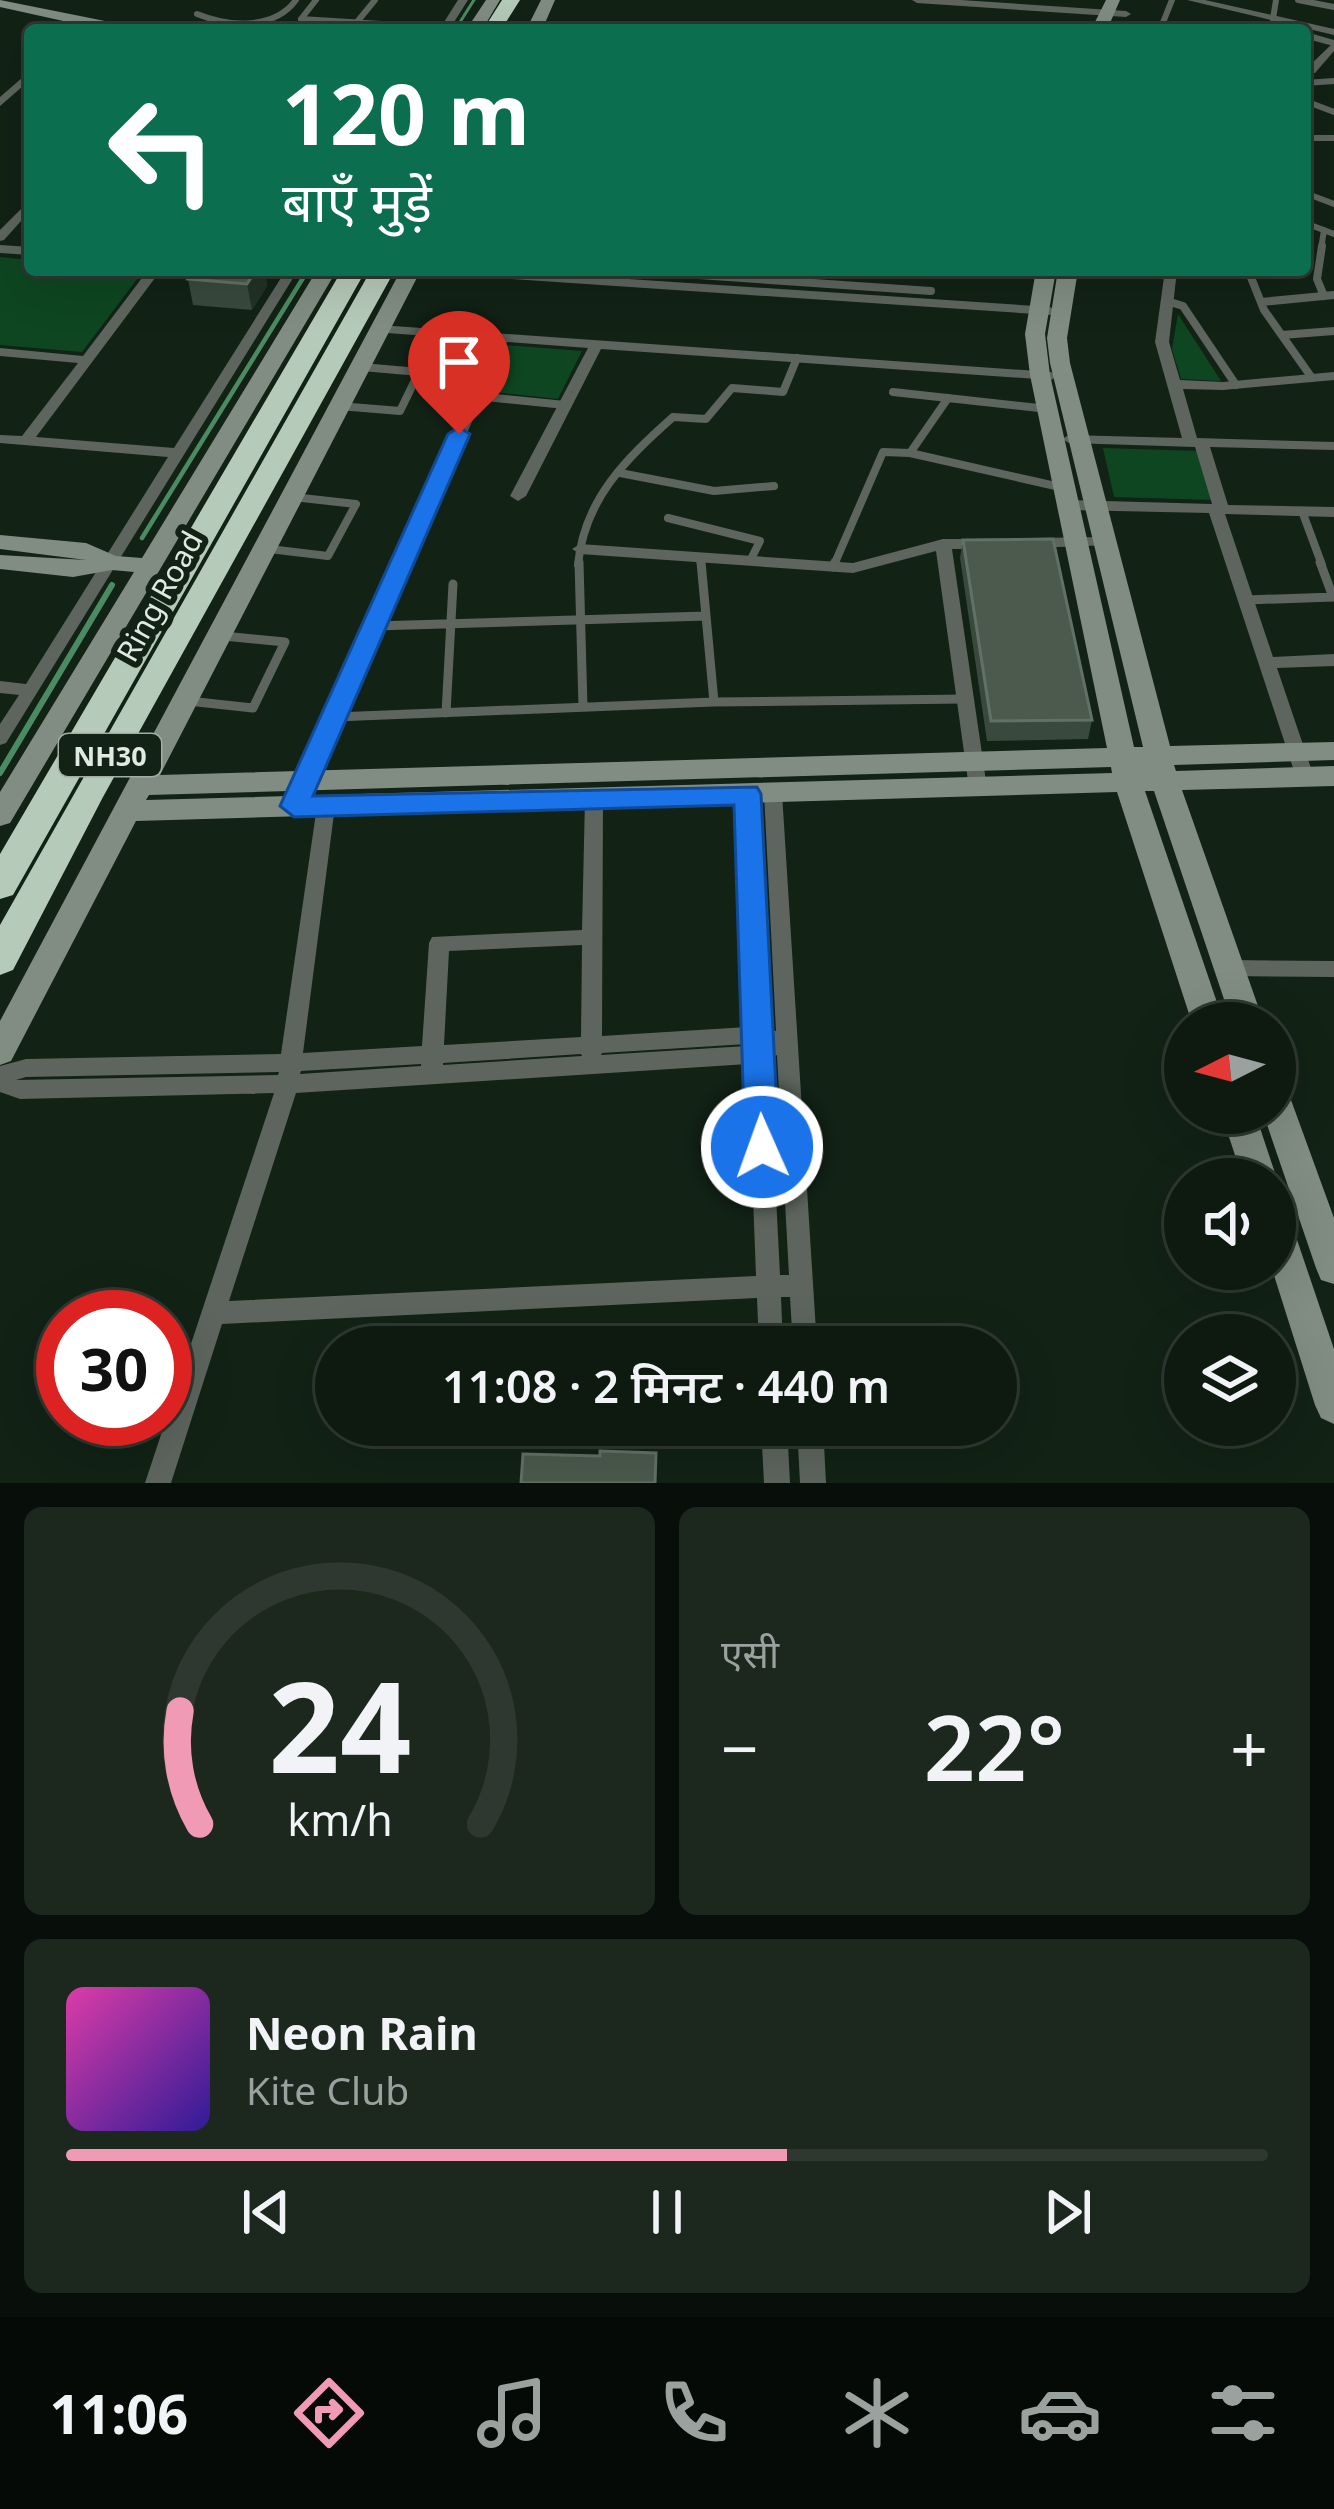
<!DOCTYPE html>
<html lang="hi">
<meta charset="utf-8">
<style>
:root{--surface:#0e1a10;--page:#1c271e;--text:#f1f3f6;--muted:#9ba19f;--line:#2e3830;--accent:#f09ab5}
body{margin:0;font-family:"Noto Sans","Noto Sans Devanagari",sans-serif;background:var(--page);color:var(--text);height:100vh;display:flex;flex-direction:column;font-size:45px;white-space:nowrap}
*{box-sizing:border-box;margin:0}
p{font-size:39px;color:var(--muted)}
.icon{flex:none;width:66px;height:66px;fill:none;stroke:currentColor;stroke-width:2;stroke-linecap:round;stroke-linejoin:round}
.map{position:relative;height:1483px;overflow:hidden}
.drawer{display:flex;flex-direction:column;gap:24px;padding:24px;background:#080e09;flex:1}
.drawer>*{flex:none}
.hud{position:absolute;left:24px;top:24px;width:1287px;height:252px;border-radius:12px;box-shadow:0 12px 48px #0002,0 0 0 3px var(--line);background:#0b6e4f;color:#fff;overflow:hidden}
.needle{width:78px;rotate:264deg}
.buttons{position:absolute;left:1164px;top:1002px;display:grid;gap:24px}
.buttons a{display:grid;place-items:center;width:132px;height:132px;border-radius:50%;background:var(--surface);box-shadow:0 12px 48px #0002,0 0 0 3px var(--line);font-size:60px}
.speed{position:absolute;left:36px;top:1290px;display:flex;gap:24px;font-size:60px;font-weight:700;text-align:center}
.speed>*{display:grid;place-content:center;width:156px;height:156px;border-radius:50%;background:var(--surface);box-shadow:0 12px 48px #0002,0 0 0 3px var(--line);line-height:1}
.speed .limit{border:18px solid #d22;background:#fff;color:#111}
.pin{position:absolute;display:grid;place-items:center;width:102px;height:102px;color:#fff;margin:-123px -51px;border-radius:50% 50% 50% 0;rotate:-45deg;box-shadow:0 0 12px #0007}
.pin .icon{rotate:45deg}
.me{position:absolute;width:132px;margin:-66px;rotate:358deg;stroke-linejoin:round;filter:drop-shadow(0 0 9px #0008)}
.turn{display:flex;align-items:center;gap:42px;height:252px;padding:0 60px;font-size:54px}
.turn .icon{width:156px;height:156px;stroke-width:2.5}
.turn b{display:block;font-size:84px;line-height:102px}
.big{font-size:90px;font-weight:600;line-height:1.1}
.drawer .tile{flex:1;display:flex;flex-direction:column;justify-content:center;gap:18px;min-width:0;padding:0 42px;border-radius:18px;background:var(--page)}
.drawer .dial{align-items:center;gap:0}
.dial svg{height:312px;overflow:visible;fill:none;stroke:var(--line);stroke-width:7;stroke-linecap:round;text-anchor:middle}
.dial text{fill:var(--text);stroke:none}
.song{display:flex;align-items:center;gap:36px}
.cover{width:144px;height:144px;border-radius:18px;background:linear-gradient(135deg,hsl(320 70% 55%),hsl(250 70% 35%))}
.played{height:12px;border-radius:6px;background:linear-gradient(90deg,var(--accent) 60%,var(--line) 60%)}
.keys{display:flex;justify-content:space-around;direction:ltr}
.heat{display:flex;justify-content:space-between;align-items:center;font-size:66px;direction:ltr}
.drawer .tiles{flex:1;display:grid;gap:24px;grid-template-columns:1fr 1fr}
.tile:last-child{grid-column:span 2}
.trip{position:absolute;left:315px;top:1326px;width:702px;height:120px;border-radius:60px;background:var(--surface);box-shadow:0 12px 48px #0002,0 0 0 3px var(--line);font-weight:600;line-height:120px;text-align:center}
.menu{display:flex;height:192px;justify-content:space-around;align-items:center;background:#060a06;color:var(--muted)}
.menu .icon{width:84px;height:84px}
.menu .on{color:var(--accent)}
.menu b{font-size:54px;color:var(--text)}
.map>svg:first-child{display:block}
</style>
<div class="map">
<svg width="1334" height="1483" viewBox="0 0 1334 1483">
<rect width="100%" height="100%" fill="#122215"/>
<path fill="#0e4621" d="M0,257L30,260V270H144L82,352L0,345Z
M1178,314L1221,381L1181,379L1172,349Z
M506,345L582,351L558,399L486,391Z
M1103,448L1200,451L1214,500L1114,497Z"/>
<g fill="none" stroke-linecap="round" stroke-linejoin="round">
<path stroke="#4a8b63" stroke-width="3" d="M455,30L474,0"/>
<path stroke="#4a8b63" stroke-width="4.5" d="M142,538L308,270"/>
<path stroke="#4a8b63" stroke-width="6" d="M0,773L112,585"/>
<path stroke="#5d655e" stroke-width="6" d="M1298,0L1334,7
M197,14C229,27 274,30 296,0
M301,19L446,28
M301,19L316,0
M1273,19L1276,0
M357,22L375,0
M1160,30L1172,0
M1312,37L1334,43
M1305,83L1334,81
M1305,101L1334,112
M1305,138H1334
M1305,193L1334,204
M1305,223L1334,234
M1321,249L1324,230"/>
<path stroke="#5d655e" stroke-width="8" d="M1322,246L1317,279L1324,296
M625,270L931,291
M1248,270L1264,310L1312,378
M1167,301L1183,306L1236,385
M1261,302L1334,295
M1282,335L1334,331
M893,392L1048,409
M476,396L565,405
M339,406L400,411L419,372L362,367
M910,453L948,398
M620,473L714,491L774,486
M1302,511L1322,565
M668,518L760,541L750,561
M269,549L328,556L356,504L293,497
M700,557L701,565
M578,565C584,499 626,459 673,417L706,419L732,388L783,392L797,358
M834,565L883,452L910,453L1060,487"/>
<path stroke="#5d655e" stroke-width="9" d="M579,562L583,707
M701,562L714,702
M1320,562L1333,597
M833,567L835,562
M1246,600L1334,597
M375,626L706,616
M188,701L253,708L285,642L224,636
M446,713L453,584
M335,717L714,702L965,699"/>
<path fill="#5d655e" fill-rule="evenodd" d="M458,0H468L449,30H439Z
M912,0H961L1126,11L1131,14L1126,17L917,3Z
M1187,0H1205L1334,29V35Z
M1334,42V51L1315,73H1305V67H1308Z
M30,71V80L0,106V97Z
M30,200V211L4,240L0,241V230Z
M0,245L30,247V255L0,253Z
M148,270H161L36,437L174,448L286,270H298L6,743L0,745V724L19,695L0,693V681L26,684L168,457L0,443V435L22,436L78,363L0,356V348L83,356Z
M429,270H493L1050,307L1057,311L1050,315L435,274Z
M1165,270H1177L1169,342L1180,380L1223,382L1334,372V380L1223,390L1183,389L1197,438L1334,442V450L1210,447L1228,505L1334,507V517L1225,514L1273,657L1334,654V666L1277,668L1314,777L1305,784L1296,777L1209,513L1069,510L1061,505L1069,500L1212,504L1195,447L1069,443L1062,439L1069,435L1182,438L1155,342Z
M379,325L1051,372L1058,376L1051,380L601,349L526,496L518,501L510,496L588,348L507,342L303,806L301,811H287L285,806L494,341L374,332L372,329Z
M1105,537L1113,542L1111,545L1032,548L1024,543L1032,538Z
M943,539H986L994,544L986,549H952L987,788L978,795L969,788L936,551L853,573L580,554L572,549L580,544L853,563Z
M773,786L782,793L817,1347H793L790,1297H781L783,1347H759L757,1298L222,1324L171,1483H145L274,1093L20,1099L0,1092V1066L26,1059L281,1054L317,806L319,801H333L335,806L303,1053L422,1046L429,943L432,937L582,930L585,799L587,794H601L603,799L602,1036L747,1027L738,794L747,787L756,794L768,1029L776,1031L764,793ZM582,945L581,1037L444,1045L449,951ZM747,1044V1046L601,1055L602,1053ZM581,1054L582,1056L443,1065V1063ZM777,1055L789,1275H780L769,1059ZM421,1064V1066L300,1074L301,1071ZM748,1064L756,1276L229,1301L296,1093ZM279,1072L278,1075L16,1080L26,1077Z
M1229,960L1334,961V977L1229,976L1222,974L1219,968L1222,962Z
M761,1425H787L790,1483H764Z
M797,1425H823L826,1483H800Z"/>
<path fill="#818d83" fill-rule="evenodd" d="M0,0L125,25L133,30H104L0,7Z
M486,0H500L482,30H466Z
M541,0H555L542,30H526Z
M1106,0H1120L1107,30H1091Z
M317,270H337L10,823L0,826V792L134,572L112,570L73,577L0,569V555L86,560L0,549V535L86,543L116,556L142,558Z
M401,270H421L160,775L1107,748L1030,375L1025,334L1036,270H1056L1045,334L1050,375L1134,747H1143L1050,363L1047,338L1058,270H1078L1067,338L1070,363L1170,746L1334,742V760L1174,765L1176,771L1334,766V786L1182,790L1264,1023H1232L1154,791H1145L1224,1023H1192L1117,792L136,821L11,1061L0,1065V1021ZM1111,767L1112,773L146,800L149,795Z
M1275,1086L1287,1090L1291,1100L1334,1218V1284L1321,1280L1316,1268L1263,1113H1275Z
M1221,1113H1255L1277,1179L1275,1183V1179H1243Z
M1275,1209L1287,1214L1292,1225L1334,1349V1424L1321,1418L1315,1405L1272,1269H1275Z"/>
<path fill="#b6cab9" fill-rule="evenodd" d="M502,0H520L501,30H483Z
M342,270H366L13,895L0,899V854Z
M371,270H395L103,797L13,970L0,975V925Z"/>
</g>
<path fill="#39493c" d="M194,270H265L267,286L252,310L193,305L188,279Z
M963,540L1092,720L1088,739L987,741L960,558Z"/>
<path fill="#223225" d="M256,270H265L267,286L252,310L247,284Z"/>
<path fill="#4b5a4d" stroke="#627165" stroke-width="3" d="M194,270H256L247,284L188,279Z
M1053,539L1092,720L991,721L963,540Z
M600,1451L656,1453L655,1483H521L523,1454L600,1456Z"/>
<path fill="#1a73e8" stroke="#114b97" stroke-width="3" d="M459,427L470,434L313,796L757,787L761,794L779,1147L774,1157L762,1162L750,1157L745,1147L734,805L294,817L280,806L448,434Z"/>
<g text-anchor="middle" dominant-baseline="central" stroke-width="12" stroke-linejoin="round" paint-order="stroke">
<rect fill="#122215" stroke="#a2aea4" stroke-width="3" x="59" y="734" width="102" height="42" rx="9"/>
<g font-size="27" font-weight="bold" fill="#e0eae2">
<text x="110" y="755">NH30</text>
</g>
<g font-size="30" fill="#e0eae2" stroke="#122215">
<text transform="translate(159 596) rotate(-61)">Ring Road</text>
</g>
</g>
</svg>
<div class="buttons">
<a><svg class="needle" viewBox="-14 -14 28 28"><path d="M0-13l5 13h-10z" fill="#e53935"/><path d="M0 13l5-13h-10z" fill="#9ba19f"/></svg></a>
<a><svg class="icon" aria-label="sound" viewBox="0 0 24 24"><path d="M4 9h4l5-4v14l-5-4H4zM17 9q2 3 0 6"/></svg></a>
<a><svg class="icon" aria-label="layers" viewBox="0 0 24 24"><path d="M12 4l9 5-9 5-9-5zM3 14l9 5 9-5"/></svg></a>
</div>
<div class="speed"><div class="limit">30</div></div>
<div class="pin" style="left:459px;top:434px;background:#d93025"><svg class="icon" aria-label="arrive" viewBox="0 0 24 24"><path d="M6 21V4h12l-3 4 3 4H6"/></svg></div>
<svg class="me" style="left:762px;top:1147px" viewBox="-20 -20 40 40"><circle r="17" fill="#1a73e8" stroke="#fff" stroke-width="3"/><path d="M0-11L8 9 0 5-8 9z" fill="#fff"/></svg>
<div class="trip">11:08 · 2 मिनट · 440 m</div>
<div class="hud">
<div class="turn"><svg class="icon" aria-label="left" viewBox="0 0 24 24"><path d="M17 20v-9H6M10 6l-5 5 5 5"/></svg><div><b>120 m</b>बाएँ मुड़ें</div></div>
</div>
</div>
<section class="drawer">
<div class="tiles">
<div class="tile dial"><svg viewBox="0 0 100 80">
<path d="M14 69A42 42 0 1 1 86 69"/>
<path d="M14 69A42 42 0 0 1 9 40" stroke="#f09ab5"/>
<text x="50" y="56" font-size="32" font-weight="700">24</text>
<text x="50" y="72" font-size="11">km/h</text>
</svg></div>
<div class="tile"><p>एसी</p>
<div class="heat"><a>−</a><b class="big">22°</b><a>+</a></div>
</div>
<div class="tile">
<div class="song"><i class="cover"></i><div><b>Neon Rain</b><p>Kite Club</p></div></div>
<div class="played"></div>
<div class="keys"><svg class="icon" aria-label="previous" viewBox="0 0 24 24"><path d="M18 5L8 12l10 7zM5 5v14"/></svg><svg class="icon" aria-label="pause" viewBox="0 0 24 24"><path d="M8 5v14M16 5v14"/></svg><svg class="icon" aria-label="next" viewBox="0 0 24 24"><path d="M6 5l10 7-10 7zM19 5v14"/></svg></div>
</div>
</div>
</section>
<nav class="menu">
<b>11:06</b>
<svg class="icon on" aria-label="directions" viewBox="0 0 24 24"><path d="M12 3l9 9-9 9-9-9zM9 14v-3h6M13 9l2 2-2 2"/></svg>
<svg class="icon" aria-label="music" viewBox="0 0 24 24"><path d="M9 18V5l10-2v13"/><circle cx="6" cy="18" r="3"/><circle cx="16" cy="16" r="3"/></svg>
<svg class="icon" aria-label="phone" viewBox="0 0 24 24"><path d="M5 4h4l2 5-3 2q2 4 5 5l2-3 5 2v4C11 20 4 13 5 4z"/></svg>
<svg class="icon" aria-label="climate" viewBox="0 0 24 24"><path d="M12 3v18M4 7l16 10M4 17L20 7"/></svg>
<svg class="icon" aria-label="car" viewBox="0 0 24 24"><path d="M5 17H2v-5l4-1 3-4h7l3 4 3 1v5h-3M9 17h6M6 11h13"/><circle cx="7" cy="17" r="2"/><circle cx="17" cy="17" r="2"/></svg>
<svg class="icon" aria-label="filters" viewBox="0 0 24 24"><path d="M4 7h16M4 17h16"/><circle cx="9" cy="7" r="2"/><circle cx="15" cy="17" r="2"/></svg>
</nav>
